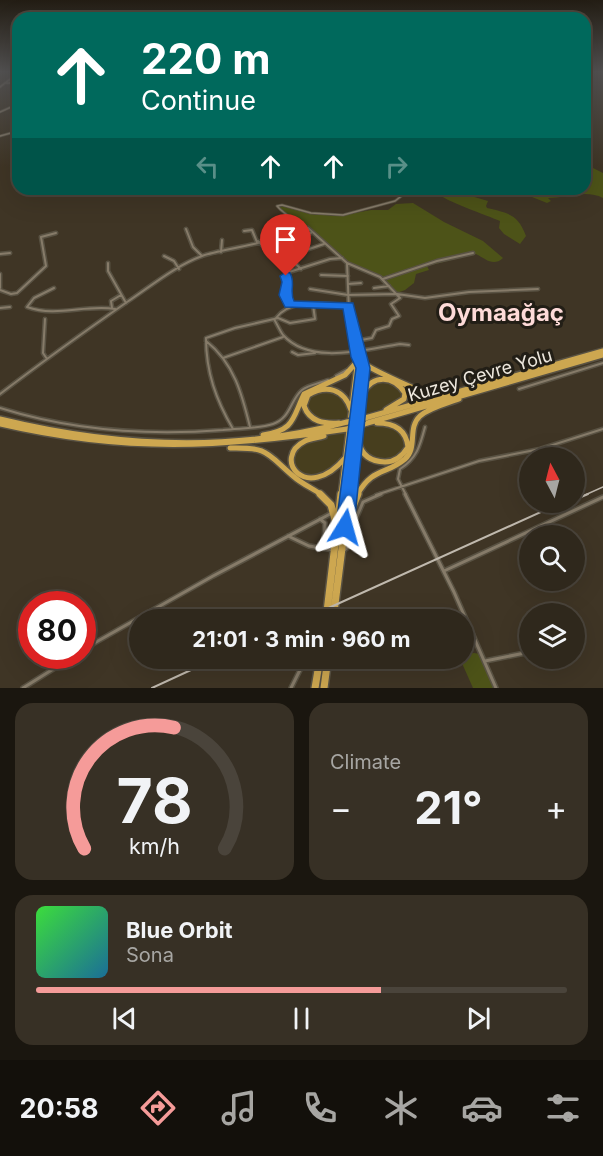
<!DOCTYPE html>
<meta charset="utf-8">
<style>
:root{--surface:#2f281c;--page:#373025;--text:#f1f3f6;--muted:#a7a6a3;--line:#4a443b;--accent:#f59b99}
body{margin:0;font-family:Inter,sans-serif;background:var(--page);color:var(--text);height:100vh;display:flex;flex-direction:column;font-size:22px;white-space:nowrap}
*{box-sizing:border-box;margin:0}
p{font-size:20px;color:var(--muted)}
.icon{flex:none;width:33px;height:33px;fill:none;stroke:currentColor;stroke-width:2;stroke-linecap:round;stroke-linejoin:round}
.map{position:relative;height:688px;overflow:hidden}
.drawer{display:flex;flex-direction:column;gap:15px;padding:15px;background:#1a160f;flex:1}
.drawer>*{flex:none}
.guide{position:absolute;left:12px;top:12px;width:579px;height:183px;border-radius:18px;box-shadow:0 6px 24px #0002,0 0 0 2px var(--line);background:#00695c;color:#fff;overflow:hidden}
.needle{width:39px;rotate:353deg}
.buttons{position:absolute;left:519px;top:447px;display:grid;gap:12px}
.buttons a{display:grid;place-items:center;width:66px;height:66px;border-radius:50%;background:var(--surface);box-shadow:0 6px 24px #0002,0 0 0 2px var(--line);font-size:30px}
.speed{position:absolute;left:18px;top:591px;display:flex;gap:12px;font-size:30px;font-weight:700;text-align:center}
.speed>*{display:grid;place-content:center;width:78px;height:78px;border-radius:50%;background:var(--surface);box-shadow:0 6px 24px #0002,0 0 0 2px var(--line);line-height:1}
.speed .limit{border:9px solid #d22;background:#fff;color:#111}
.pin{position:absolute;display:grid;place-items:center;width:51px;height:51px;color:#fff;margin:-62px -26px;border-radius:50% 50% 50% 0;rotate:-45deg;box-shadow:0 0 6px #0007}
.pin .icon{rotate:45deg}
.me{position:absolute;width:66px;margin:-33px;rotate:8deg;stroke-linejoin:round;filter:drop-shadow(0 0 4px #0008)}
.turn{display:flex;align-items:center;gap:21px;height:126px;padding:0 30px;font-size:27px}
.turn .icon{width:78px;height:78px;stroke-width:2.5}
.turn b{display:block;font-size:42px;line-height:51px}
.lanes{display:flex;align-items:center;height:57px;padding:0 30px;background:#0003;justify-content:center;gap:30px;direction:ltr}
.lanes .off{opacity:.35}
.big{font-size:45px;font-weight:700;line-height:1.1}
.drawer .card{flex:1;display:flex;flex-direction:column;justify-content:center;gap:9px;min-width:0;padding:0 21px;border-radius:18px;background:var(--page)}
.drawer .dial{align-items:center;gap:0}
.dial svg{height:156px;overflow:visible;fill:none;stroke:var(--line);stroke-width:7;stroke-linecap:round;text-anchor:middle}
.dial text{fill:var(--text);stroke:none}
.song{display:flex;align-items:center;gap:18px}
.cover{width:72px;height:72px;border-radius:9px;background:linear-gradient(135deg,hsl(120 70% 55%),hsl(200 70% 35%))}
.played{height:6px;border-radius:3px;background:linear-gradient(90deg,var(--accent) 65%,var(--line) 65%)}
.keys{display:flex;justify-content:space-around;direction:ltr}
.heat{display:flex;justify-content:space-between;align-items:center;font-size:33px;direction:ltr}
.drawer .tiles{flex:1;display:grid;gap:15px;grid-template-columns:1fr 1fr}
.card:last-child{grid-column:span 2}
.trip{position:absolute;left:129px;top:609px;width:345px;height:60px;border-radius:30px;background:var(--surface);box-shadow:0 6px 24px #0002,0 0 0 2px var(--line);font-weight:700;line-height:60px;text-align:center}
.tab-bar{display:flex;height:96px;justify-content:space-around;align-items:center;background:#13100b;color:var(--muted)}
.tab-bar .icon{width:42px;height:42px}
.tab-bar .selected{color:var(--accent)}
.tab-bar b{font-size:27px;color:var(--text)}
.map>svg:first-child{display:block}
</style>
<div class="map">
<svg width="603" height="688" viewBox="0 0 603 688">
<rect width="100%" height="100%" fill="#3f3525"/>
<path fill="#4d5318" d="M585,164L603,173V198C586,189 566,198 548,198L551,201L547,203L532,197V189H585Z
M441,189H462L471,196L488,201L486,206L487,208C508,213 518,214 526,236L520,244L504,234L499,228L500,221C486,215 445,201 437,193Z
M413,203L444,222L483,241L503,258C493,267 486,259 476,254L427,266L429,270L416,274L414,283L405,290L397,293L384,278L350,263L301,222L287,216L278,208L283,206L310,214L339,216L371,210H388L396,204Z
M474,653L480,654L494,688H473L461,661L468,654Z"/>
<path fill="#473e1e" d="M375,380L396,384L403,394L402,398L389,407L360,415L366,388Z
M315,392H337L348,405L347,418L322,421L307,411L306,401Z
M384,424L400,430L406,445L395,458L380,461L362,452L359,429Z
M345,432C342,460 340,467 313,478L298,471L293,462L295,450L307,441Z"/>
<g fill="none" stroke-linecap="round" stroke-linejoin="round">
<defs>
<path id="minor-far2" d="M6,83H18
M18,86L14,90L18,94
M0,87L18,73
M0,112L18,104
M14,112L18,111
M0,136L18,131
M290,218L296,225L292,230
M310,230C298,219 288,219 277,206L282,205L311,213L343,215L395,201L404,194L400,189"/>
<path id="minor-far1" d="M308,228L347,263L349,311L358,358
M186,229L193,247L202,256
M244,231L252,230L257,242
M258,241L289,272L330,259L342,258
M276,245L301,269
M265,248L311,233
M221,252L222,240
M0,254L10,253
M164,256L174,261L179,269
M288,256L324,244
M108,263V271L126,303
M347,263L380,277L400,298L391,304L399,316L392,319L389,326L376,330L372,338L356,341
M287,273L286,302L290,305
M0,274V288
M321,275L348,276
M383,279L437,261L473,253
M348,284L361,283
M54,288L34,298L27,307C57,318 85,304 115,309
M374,288L389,286
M310,289L348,295
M0,290L11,294L17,293L46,266L41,237L56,233
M348,295L397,294L425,298L469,292L538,289
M313,305L315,319L290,323L278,318L274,319C277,324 280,331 283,335C311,366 366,349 400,344L409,345
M0,308L10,307
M112,308L111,301L121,295
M276,318C291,297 325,305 348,305
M45,319L43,353L47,359
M206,341C234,363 242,394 250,427
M292,352L298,355L315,353
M223,358L283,337
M336,376L347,370
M519,389L603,363
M0,394C42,362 84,332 127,302C151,286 175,266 202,256C222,248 282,243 294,228
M0,408C73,431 146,436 223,430C239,428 258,429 273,424C291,418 290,400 302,390C308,385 321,383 328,380
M233,429C216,400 206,372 206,338L235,328L274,319
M376,495L479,461L540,449L603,429
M406,495L398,479L400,469C417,458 420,446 425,427"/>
<path id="minor" d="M405,494L454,592L496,688
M320,519L325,523L324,548
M288,536L309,546L334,550
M346,542L363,502L381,494
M344,550L353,544L355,529
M444,571L603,497
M82,650L213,576L332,513
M485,661L530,652
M23,688L74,656
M291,688L306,658"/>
<path id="trunk-far1" d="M359,360C371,385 334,461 385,462C395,462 403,455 408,447C406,429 394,423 377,423
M362,362C368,368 416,390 425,392C433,394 441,393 449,392
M362,394C373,374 393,375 405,393L404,399L386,410
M365,418L603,351
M0,419C115,447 232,453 347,422
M339,423C324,424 310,422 304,406L308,395C327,384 344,389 351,410
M0,424C125,453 221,448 347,429
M364,424L603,355
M263,435C295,430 292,419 304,394L345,375L356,363
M324,436C318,438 311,438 305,441C271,458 306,504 345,458
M230,448C269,447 266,453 293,476C302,484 312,488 322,495
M341,495L358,358
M349,495L356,444
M357,495C373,467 386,475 405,459C418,448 407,428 420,416C431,407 446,404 459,399"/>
<path id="trunk" d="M320,494L331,505L336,523
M347,510L349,494
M345,527L358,494
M326,620L341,494
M333,620L345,524
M315,688L320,658
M324,688L328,658"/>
</defs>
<use href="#minor-far2" stroke="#595243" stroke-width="3"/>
<use href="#minor-far1" stroke="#595243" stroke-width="5"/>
<use href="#minor" stroke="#595243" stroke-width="6"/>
<use href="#trunk-far1" stroke="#595243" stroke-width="8"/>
<use href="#trunk" stroke="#595243" stroke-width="10"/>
<use href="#minor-far2" stroke="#867b69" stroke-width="1.5"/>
<use href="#minor-far1" stroke="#867b69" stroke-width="2"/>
<use href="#minor" stroke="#867b69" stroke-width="3"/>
<use href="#trunk-far1" stroke="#cda750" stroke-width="5"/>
<use href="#trunk" stroke="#cda750" stroke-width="7"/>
<path stroke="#c0b9ae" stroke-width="1.5" d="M585,495L603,487"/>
<path stroke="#c0b9ae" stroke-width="2" d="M574,500L588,494
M302,620L563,502
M152,688L217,658"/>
<defs>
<path id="trunk-bridge" d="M347,422L365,418
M347,429L364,424"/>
</defs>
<use href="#trunk-bridge" stroke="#595243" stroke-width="8" stroke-linecap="butt"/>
<use href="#trunk-bridge" stroke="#cda750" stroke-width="5"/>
</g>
<linearGradient id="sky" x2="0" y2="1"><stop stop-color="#231d14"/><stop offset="0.43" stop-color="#525151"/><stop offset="1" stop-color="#525151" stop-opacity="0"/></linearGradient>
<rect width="603" height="167" fill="url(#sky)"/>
<path fill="#1a73e8" stroke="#114b97" stroke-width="1.5" d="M286,272L290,273C296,283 289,291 294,301L353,303L370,368L354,527L351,533L345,535L338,533L336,527L356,368L351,357L343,309L285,307L279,295L282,282L280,276Z"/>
<g text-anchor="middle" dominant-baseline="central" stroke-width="6" stroke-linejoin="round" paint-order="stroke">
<g font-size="18" fill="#ede7dd" stroke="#221e16">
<text transform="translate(480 375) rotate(-16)">Kuzey Çevre Yolu</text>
</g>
<g font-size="24" font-weight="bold" fill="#fedbd9" stroke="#221e16">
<text x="501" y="312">Oymaağaç</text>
</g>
</g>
</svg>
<div class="buttons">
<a><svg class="needle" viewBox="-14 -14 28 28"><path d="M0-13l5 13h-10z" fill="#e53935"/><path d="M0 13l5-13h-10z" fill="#a7a6a3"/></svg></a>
<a><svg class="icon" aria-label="search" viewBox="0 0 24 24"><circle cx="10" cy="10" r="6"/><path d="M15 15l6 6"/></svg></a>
<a><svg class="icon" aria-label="layers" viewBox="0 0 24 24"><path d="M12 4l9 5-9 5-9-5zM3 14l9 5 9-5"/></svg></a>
</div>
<div class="speed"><div class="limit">80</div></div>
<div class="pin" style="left:286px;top:276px;background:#d93025"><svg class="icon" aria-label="arrive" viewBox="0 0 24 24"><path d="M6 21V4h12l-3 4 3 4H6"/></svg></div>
<svg class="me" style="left:345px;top:527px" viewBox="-20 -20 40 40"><path d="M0-17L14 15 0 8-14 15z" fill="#1a73e8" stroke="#fff" stroke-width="4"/></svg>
<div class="trip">21:01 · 3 min · 960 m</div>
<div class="guide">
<div class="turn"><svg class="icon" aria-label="ahead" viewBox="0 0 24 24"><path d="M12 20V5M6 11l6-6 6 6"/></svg><div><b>220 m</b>Continue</div></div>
<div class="lanes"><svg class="icon off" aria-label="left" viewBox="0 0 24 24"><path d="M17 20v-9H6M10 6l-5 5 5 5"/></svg><svg class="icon" aria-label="ahead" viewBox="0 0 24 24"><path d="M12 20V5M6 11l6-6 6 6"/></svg><svg class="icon" aria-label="ahead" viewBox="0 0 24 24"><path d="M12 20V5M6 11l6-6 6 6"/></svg><svg class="icon off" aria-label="right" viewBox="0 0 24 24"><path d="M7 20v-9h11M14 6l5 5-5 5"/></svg></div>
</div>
</div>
<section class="drawer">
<div class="tiles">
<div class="card dial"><svg viewBox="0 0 100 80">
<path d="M14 69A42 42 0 1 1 86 69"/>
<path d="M14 69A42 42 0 0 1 60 7" stroke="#f59b99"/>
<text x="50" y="56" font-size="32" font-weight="700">78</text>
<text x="50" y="72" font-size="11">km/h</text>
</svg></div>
<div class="card"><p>Climate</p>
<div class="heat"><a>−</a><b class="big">21°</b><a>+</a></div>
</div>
<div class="card">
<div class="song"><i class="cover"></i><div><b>Blue Orbit</b><p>Sona</p></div></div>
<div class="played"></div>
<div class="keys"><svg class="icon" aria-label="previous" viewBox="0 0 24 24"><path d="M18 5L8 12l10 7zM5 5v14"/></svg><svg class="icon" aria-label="pause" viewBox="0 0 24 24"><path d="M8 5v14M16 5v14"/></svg><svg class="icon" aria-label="next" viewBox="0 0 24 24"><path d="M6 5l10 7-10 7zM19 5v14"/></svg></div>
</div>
</div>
</section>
<nav class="tab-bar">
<b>20:58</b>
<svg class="icon selected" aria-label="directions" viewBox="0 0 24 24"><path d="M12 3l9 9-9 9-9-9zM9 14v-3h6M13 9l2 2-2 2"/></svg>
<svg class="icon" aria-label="music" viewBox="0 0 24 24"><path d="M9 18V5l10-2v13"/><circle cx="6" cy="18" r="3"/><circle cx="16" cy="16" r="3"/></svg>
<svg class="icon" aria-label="phone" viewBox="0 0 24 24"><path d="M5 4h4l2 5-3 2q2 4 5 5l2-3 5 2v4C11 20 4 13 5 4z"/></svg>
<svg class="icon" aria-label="climate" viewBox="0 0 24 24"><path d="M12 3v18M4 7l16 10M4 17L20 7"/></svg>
<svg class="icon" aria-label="car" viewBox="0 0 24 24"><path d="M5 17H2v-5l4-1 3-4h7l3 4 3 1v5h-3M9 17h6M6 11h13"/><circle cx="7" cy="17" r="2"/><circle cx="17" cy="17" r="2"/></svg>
<svg class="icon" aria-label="filters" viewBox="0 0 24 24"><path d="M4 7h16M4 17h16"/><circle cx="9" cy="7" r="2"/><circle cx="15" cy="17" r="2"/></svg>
</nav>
